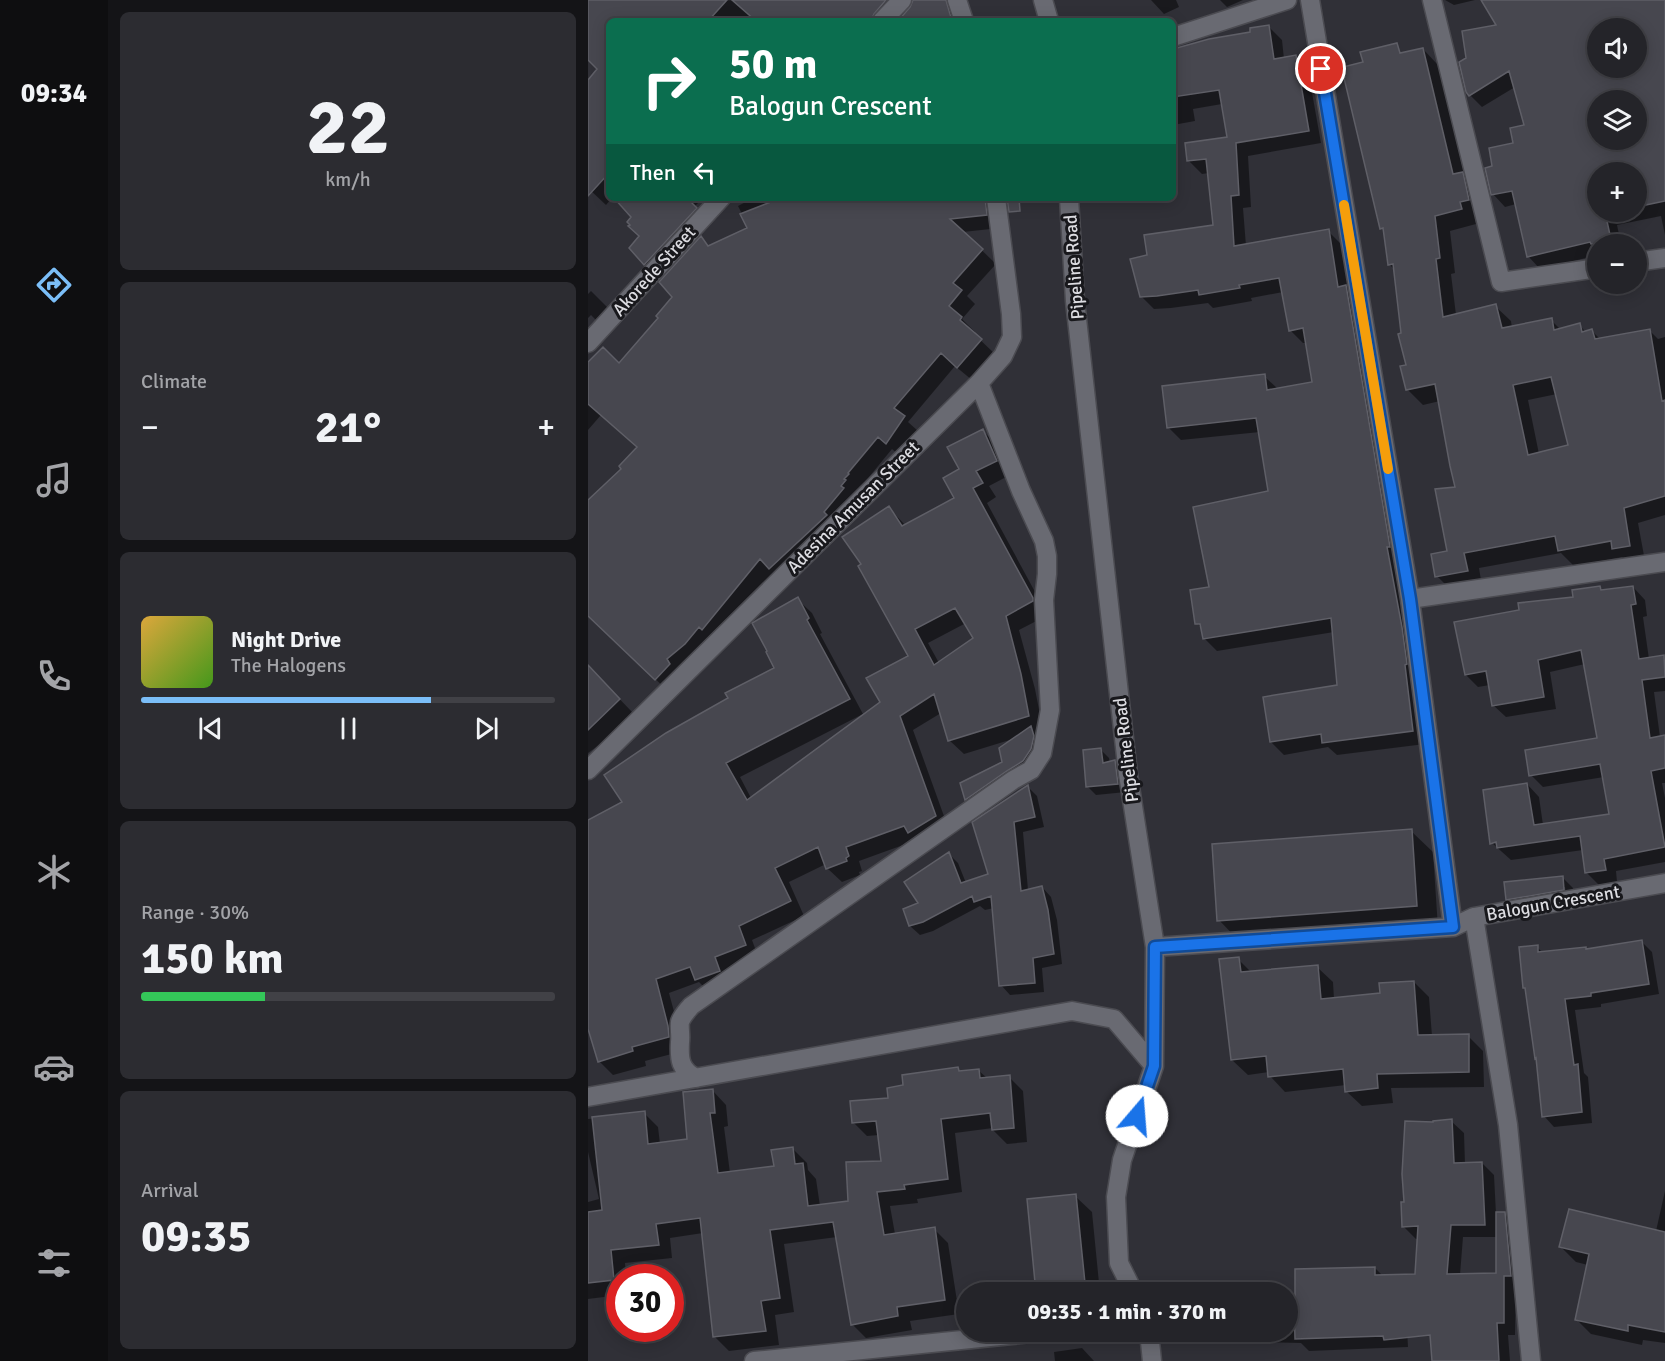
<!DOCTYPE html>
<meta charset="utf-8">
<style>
:root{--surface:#242429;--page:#2c2c31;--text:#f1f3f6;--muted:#a3a4a8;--line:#414146;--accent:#7bbef8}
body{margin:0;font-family:Signika,sans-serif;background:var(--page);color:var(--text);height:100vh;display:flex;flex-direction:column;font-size:22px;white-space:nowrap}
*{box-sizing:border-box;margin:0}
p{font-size:20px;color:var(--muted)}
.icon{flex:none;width:33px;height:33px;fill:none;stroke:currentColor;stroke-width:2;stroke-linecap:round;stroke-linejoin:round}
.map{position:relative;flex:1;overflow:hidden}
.sheet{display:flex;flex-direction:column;gap:12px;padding:12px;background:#141417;width:480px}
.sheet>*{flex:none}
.hud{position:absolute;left:18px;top:18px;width:570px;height:183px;border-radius:9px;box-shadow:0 3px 15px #0003,0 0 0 2px var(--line);background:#0b6e4f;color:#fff;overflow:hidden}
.buttons{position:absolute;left:999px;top:18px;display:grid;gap:12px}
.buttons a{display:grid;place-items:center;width:60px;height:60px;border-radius:50%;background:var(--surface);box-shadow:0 3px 15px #0003,0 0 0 2px var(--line);font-size:30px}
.speed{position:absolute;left:18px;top:1264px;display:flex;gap:12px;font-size:30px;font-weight:700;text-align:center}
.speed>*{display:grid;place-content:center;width:78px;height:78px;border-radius:50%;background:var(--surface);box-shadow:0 3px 15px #0003,0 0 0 2px var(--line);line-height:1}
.speed .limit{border:9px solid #d22;background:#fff;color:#111}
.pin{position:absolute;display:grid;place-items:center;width:51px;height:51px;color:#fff;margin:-26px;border:3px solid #fff;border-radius:50%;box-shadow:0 2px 6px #0007}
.me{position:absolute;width:66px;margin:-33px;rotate:18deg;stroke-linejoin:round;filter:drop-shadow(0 0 4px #0008)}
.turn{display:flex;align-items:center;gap:21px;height:126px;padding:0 24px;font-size:27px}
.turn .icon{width:78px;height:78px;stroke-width:2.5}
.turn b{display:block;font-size:42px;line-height:51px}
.then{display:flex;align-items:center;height:57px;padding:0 24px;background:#0003;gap:12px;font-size:22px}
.big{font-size:45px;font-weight:800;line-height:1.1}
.sheet .tile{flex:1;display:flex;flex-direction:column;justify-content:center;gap:9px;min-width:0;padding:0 21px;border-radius:9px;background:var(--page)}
.sheet .dial{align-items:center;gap:0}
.dial b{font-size:78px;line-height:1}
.song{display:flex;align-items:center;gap:18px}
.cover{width:72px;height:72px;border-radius:9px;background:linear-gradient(135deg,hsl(40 70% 55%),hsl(100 70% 35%))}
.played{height:6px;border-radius:3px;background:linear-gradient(90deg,var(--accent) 70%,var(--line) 70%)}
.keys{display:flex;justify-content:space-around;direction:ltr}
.heat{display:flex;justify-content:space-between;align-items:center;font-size:33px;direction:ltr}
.charge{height:9px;border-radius:4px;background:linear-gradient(90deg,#34c759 30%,var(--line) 0)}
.trip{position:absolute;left:368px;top:1282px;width:342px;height:60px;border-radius:30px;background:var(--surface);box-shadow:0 3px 15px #0003,0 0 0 2px var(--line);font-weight:800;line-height:60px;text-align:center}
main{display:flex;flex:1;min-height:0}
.menu{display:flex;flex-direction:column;width:108px;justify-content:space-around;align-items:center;background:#0e0e10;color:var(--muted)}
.menu .icon{width:42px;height:42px}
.menu .selected{color:var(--accent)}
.menu b{font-size:27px;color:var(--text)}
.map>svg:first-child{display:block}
</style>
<main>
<nav class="menu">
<b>09:34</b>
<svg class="icon selected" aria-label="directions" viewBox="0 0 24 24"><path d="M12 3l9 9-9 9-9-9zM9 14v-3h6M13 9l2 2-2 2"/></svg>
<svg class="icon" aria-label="music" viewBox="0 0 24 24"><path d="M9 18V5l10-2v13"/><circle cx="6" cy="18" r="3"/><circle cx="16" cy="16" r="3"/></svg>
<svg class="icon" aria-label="phone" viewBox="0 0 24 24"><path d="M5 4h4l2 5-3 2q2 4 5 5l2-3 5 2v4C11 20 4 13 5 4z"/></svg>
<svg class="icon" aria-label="climate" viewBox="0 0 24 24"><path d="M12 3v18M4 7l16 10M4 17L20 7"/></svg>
<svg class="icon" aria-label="car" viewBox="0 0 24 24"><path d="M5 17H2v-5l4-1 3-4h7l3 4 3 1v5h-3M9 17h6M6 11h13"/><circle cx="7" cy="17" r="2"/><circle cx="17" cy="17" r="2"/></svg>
<svg class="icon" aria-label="filters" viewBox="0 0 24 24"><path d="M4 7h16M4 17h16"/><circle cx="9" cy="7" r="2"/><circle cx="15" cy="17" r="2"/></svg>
</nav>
<section class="sheet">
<div class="tile dial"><b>22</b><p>km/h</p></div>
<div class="tile"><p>Climate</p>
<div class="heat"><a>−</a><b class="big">21°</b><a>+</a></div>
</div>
<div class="tile">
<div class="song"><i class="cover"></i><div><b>Night Drive</b><p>The Halogens</p></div></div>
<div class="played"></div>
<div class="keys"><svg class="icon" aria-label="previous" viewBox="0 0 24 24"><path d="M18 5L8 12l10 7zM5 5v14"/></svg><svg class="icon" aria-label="pause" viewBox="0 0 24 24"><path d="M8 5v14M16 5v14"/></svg><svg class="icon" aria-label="next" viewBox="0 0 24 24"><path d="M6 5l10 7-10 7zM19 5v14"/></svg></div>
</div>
<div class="tile"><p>Range · 30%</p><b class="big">150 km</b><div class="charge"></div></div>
<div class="tile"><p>Arrival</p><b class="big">09:35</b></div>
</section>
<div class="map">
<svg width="1077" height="1361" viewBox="0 0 1077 1361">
<rect width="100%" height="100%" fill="#303037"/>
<path fill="#0007" fill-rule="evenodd" d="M0,0L358,1L371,14L373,21H312L327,2L320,5L305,21H21V198H24L18,205L1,189L0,190V82L11,70L0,60Z
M563,0H588L591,7L576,14Z
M632,0H655L639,7Z
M857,0H887L866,5Z
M895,0H1077V235L1073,216L1029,225L1033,244H1010V260L1006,256L952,269L940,256L928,204L917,207L905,194L906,167L927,144L938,126L927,87L894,107L882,95L880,58L910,26ZM1010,28H1048V68H1010ZM1010,100H1048V140H1010ZM1010,172H1048V212H1010Z
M681,27L694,40L696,59L707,57L720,70L733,143L660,156L663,207L655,208L658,246L740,231L753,244L761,290L771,300L837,744L749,755L740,747L696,755L683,742L751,686L746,632L629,651L616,638L615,630L609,623L623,588L681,492L672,432L593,440L580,427L676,376L690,389L726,383L719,343H715L702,330L695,292L663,298L664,301L625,308L620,303L583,308L566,309L553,296L560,256L627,226L621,173L614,174L601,161L640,139L634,104L605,109L607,121L585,125V51L664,33Z
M835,49L850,65L877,177L890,189L896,215L887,217L888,224L862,231L867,273L863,274L868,315L907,306L923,321L924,328L963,320L973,330L991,325L998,332L1004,331L1012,339L1062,331L1070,339L1077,337V515L1050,523L1057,561L1041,564L1034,557L986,566L973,553L891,568L894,586L864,591L849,576L860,552L869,488L852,401L835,405L820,390L814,367L820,366L807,270L801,264L797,232L794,228ZM969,394L982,446L951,454L940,400Z
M28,198H115L106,207L120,221L71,278L43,248L53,237L45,217Z
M165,198H411L412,228L375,232L408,264L379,296L387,304L374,319L387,332L386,334L407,354L384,380L367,366L320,422L330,431L312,456L304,449L195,582L186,572L129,642L82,693L0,615V502L36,469L50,448L13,415L0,430V364L31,365L72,318L120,247L161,228L150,206Z
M3,291L20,308L8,320L3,315L0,318V294Z
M395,431L409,445L422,475L401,486L408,497L399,503L459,614L458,616L431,630L447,689L455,730L448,732L454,738L456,748L389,809L379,799L374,784L415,763L425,739L376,754L361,740L353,713L325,730L361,830L329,840L271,861L274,871L271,872L272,875L254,882L239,868L238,864L201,882L216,916L164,940L171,959L122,993L111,982L81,993L94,1041L95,1051L57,1061L58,1066L25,1075L11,1061L0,1024V821L36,803L142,699L188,668L209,599L224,613L234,633L232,634L275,714L152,777L163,798L294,702L322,656L301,508L318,526L368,499L373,470ZM378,623L387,638L351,663L340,643Z
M1012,587L1016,591L1045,587L1057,600L1059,616L1055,617L1061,659L1077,657V691L1066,692L1072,737H1077V783H1074L1077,798V862L1028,871L1029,882L1011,885L998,872L995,850L923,860L904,843L939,784L951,797L955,825L1023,815L1016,777L955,787L943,775L1011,739L997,664L962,672L968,709L918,717L905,705L902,685L890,687L878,675L933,611L987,598Z
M0,666L45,713L21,736L22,737L0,753Z
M513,750L521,758L522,763L527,762L535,770L538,792L508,795L500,787Z
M440,787L449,796L456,827L435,832L440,890L454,887L463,897L469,920L474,964L454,968L456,992L422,995L413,985L406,908L397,910L392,906L345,931L332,935L322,926L333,904L361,854L370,863L378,883L402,875Z
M823,831L845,852L850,928L652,942L631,920Z
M974,877L985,888L986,900L930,910L919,899ZM974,887H977L978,897H976Z
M1053,941L1064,952L1071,994L1013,1004V1007L987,1010L996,1073L1000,1077L1004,1123L966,1127L956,1116L950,1060L939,990L936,988L949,947L955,953L999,950Z
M650,959L664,973L729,967L745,982L746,999L793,994L826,982L841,997L844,1036H880L895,1051L896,1087L803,1088L805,1103L774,1106L758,1091V1085L697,1092L682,1076L681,1072L660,1075L644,1060Z
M369,1069L373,1073L390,1070L399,1078L421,1077L435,1091L439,1142L419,1144L405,1130V1128L367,1133L374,1192L329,1199L330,1203L302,1206L307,1234L346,1229L360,1243L371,1314L322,1321L324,1330L278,1338L264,1324L249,1237L196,1244L206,1312L187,1315L191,1345L141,1351L127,1337L115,1233L82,1238L84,1258L37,1263L38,1278H32V1295L0,1299V1202L11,1199L0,1152V1119L56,1113L70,1127L72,1144L100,1140L124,1090L138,1105L140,1126L136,1127L142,1173L187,1168L205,1149L219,1163L220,1170L228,1179L232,1206L261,1202L294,1162L291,1135L279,1136L265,1122L302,1099L317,1087Z
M863,1121L876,1133L877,1164L894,1163L906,1175L908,1214H917L929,1226L927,1335H920L922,1361H846L831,1239H828L815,1226L817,1203L847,1124ZM875,1237H910V1275H872Z
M1077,1191V1343L1055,1340L1054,1345L1003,1334L988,1319L1000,1265L988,1262L973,1247L1068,1231Z
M487,1196L504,1212L512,1293H450Z
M787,1268L795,1276L817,1289L820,1347L721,1351L713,1343L677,1342L666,1332H699V1306H706Z
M494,1348L506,1361H467L466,1352Z"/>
<path fill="#47474f" stroke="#5f5f67" stroke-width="1.5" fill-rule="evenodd" d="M0,0H139L120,21H21V173L0,196V80L9,69L0,60Z
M144,0H298L286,14L283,21H168Z
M325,0H358L364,21H310L322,7Z
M893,0H1077V201L1048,207V172H1006L1010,189V212H1017L1024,244H1003L1002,242L939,257L924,191L903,195L897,168L904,166L901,148L925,143L922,128L936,125L921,71L881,96L878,92L871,62L878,58L874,31L908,25ZM1010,28H1048V68H1010ZM1010,100H1048V140H1010Z
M681,25L686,59L708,55L721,131L648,143L651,195L643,196L646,246L741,229L750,287L758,285L802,547H799L814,627L819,664L817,665L825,731L734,743L733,734L682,742L675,697L749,685L743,618L615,639L612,624H607L602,590L621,587L605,507L680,491L668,418L579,428L574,386L677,374L679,390L724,382L715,328L701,331L691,278L651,285L652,288L611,295L610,290L569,296L552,297L542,259L559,255L556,235L625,225L618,159L599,161L597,143L639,137L631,90L585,97V49L621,39L662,32V28Z
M809,43L812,53L835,48L865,174L875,172L881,200L872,202L874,209L847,216L852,258L848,259L855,317L908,304L914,328L964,318L966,330L992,323L994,332L1004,329L1007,339L1062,329L1074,401L1077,400V496L1036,508L1042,546L1024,549L1023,541L970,551L967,536L876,553L880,571L847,577L843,554L859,551L847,489L867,487L862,466L847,384L818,390L812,366L818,365L810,334L813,333L805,264L800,265L795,228L792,229L756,78L757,77L755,67L775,62L772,52ZM963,377L980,445L940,455L925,385Z
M26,198H99L109,208L56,265L41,248L51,236L40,226L42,225L39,222L43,217Z
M193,198H397L399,215L362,219L395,249L365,283L374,290L361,306L374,317L372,320L394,339L369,368L353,353L306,408L317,416L298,444L290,437L260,473L261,474L256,479L258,480L253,486L256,488L236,512L239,515L181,569L172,559L114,630L111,627L97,644L79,659L82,664L67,680L0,616V500L33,469L31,466L49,447L0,404V362L15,347L31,363L70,318L68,316L84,297L71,282L113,236L120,246L159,228L152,214Z
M419,198H431L432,211L421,212Z
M395,429L409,461L388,471L395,483L385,488L445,598V601L418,616L433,674L441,716L360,741L346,694L312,716L348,816L320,833L316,826L258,847L261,856L258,858L259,861L238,869L230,847L187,868L203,901L151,926L158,945L127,957L132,971L107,980L102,967L68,979L80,1026L81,1037L44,1047L45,1051L10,1062L0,1029V820L34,802L16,775L78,733L140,698L137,693L186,668L178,652L179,651L164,623L210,597L221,618L219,620L262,699L138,763L159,800L292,702L278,678L320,656L270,566L273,564L254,537L301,506L314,526L366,498L355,478L371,469L359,447ZM367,608L385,638L346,665L327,629Z
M1012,586L1013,590L1045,586L1048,604L1043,605L1051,659L1076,655L1077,677L1054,680L1062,738L1077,735V768L1063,771L1077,847L1016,859L1018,870L997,873L992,836L909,848L908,842L902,844L895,790L939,783L946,825L1021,814L1012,764L941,776L937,750L1009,738L993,650L950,660L956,697L904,706L898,671L877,675L866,622L931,610L930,603L985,597L984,590Z
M0,665L32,699L0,730Z
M443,726L446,736L443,749L435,761L419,771L377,800L372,783L414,762L411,748Z
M513,748L515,763L527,760L530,784L498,787L495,750Z
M440,785L447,817L426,822L433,891L454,886L460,910L466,954L445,958L447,983L411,986L403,896L386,902L384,896L335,922L321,926L315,909L330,903L316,882L361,852L373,883L400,874L384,822Z
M824,829L829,906L629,921L624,844Z
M975,876L976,890L918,900L916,882Z
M1054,940L1061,984L1003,993V996L977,999L986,1065L990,1064L994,1112L954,1117L948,1058L947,1059L937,988H935L931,947L950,945V952L998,947V949Z
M651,957L653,972L730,965L733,999L792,993L791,983L826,981L830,1035L881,1034V1072L789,1074L790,1088L757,1092L755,1069L680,1077L678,1056L643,1060L631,959Z
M370,1067L371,1071L391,1069L392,1078L422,1075L426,1128L404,1130L402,1113L353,1119L360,1179L316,1185L317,1189L289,1192L296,1235L347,1227L357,1300L309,1307L310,1316L263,1325L245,1222L182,1230L192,1298L173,1301L178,1331L125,1337L112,1218L68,1224L71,1245L23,1250L26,1280L0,1283V1212L14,1210L4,1117L57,1111L60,1144L99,1139L95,1092L125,1089L127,1113H122L130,1173L186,1166L183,1150L205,1147L207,1164L215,1163L220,1206L260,1201L258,1162L293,1161L288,1121L264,1123L262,1101L300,1098L299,1088L315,1085L314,1075Z
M864,1119L866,1163L894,1162L897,1225H863L859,1274L908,1273V1212H917L923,1276H916V1323H909L911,1361H844L842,1335L796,1340L795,1336L707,1339L706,1302H707V1269L787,1267V1275L827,1274L830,1226L814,1227L813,1202H816L814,1174L817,1121L845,1122V1121Z
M488,1194L498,1293H448L439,1199Z
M981,1209L1077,1232V1332L1040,1325V1331L987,1320L1001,1254L971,1247Z"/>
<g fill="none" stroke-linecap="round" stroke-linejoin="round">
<defs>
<path id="street" d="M369,0L376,21
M455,0L461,21
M722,0L822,599L865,927
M844,0L913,282L1010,268
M294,21L314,0
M585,37L699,0
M481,198L487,301L540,774L567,947L566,1066L534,1160L528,1197L531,1263L546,1293
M1048,262L1077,258
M0,343L133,198
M822,599L1077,562
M0,770L391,383L415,356L424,337L423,314L408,198
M886,917L920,1125L943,1361
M567,947L865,927L886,917L1077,883
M108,1078C92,1070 91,1059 92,1042C93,1035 91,1028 92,1022C94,1016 99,1011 103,1006L425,780L443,770L454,753L462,710L456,600L459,574V556L456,541L433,491L391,383
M0,1097L484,1011L526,1019L566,1066
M561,1332L564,1361
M166,1361L453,1332"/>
</defs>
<use href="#street" stroke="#4b4b51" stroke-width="21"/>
<use href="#street" stroke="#696a72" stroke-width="18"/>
</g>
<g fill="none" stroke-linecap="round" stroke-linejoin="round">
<defs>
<path id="route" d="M549,1116L566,1066L567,947L865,927L822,599L733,69"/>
</defs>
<use href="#route" stroke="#114b97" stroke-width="15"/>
<use href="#route" stroke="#1a73e8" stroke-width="10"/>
<path stroke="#f59e0b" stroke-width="10" d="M756,205L800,469"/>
</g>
<g text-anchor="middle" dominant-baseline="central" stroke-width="6" stroke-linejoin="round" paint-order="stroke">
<g font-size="18" fill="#dcdce1" stroke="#18181c">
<text transform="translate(486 267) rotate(-94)">Pipeline Road</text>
<text transform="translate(66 271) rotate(-48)">Akorede Street</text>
<text transform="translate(265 507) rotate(-45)">Adesina Amusan Street</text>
<text transform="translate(538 750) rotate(-97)">Pipeline Road</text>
<text transform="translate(965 903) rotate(-10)">Balogun Crescent</text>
</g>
</g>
</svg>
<div class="buttons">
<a><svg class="icon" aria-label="sound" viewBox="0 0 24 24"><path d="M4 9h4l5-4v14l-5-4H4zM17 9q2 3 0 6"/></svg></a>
<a><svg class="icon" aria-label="layers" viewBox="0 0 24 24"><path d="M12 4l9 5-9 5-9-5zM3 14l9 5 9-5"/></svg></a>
<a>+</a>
<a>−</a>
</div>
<div class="speed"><div class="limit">30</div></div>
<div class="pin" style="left:733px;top:69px;background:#d93025"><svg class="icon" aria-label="arrive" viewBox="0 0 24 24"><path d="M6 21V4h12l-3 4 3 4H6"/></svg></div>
<svg class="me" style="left:549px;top:1116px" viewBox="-20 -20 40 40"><circle r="19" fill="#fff"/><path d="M0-13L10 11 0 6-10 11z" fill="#1a73e8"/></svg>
<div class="trip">09:35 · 1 min · 370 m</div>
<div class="hud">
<div class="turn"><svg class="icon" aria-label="right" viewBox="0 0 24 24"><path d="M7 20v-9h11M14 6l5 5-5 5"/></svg><div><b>50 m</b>Balogun Crescent</div></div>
<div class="then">Then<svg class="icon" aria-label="left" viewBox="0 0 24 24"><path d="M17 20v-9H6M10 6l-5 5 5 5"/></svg></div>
</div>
</div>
</main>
